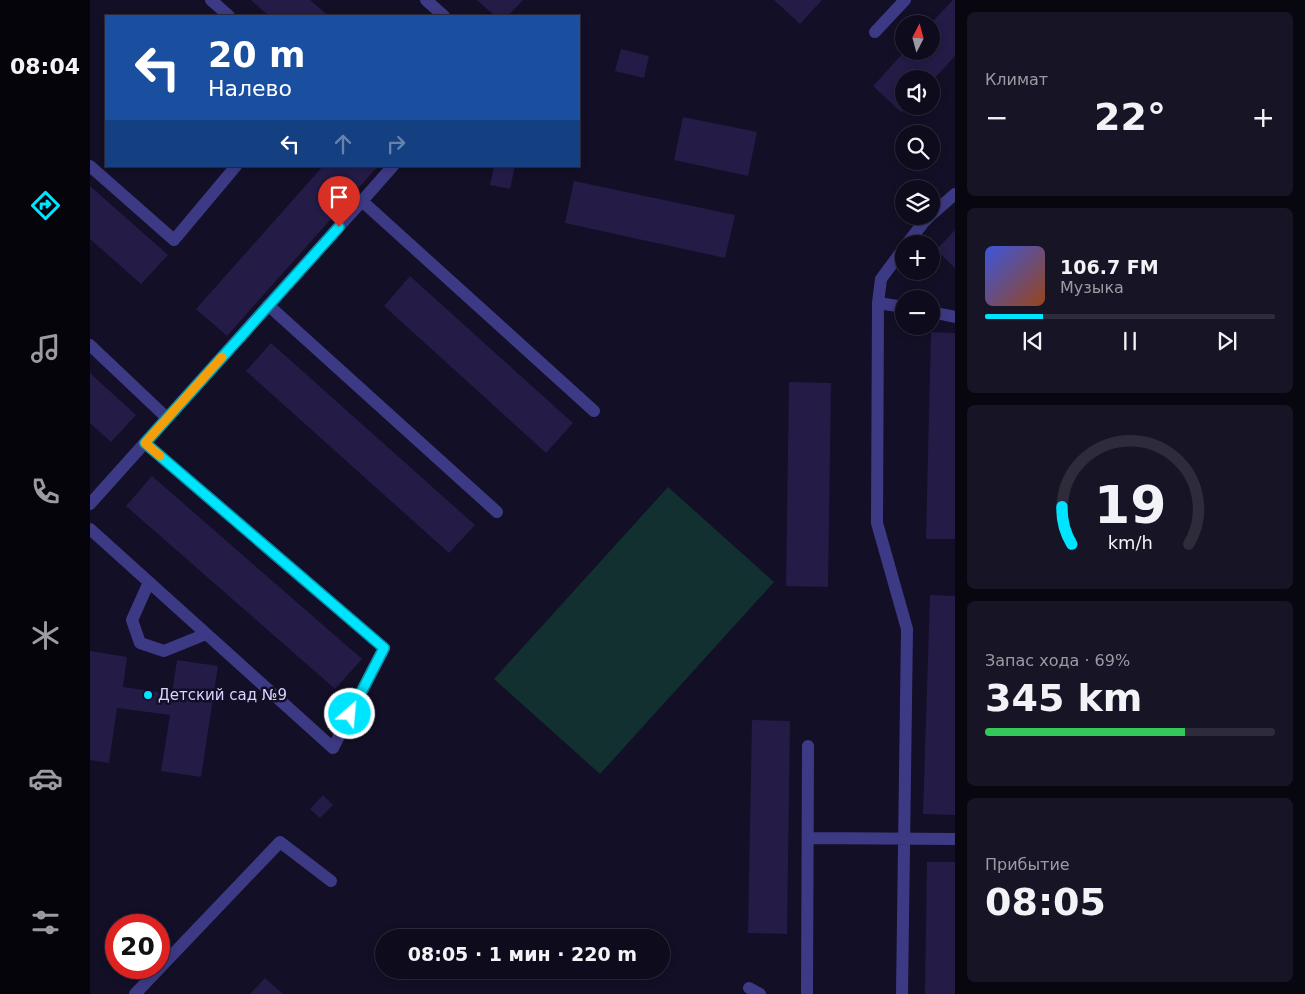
<!DOCTYPE html>
<html lang="ru">
<meta charset="utf-8">
<style>
:root{--surface:#0e0b1c;--page:#171425;--text:#f1f3f6;--muted:#9b9ba3;--line:#2e2b3b;--accent:#00e5ff}
body{margin:0;font-family:"DejaVu Sans",sans-serif;background:var(--page);color:var(--text);height:100vh;display:flex;flex-direction:column;font-size:19px;white-space:nowrap}
*{box-sizing:border-box;margin:0}
p{font-size:16px;color:var(--muted)}
.icon{flex:none;width:28px;height:28px;fill:none;stroke:currentColor;stroke-width:2;stroke-linecap:round;stroke-linejoin:round}
.map{position:relative;flex:1;overflow:hidden}
.drawer{display:flex;flex-direction:column;gap:12px;padding:12px;background:#08060f;width:350px}
.drawer>*{flex:none}
.banner{position:absolute;left:15px;top:15px;width:475px;height:152px;border-radius:0px;box-shadow:0 2px 8px #0003,0 0 0 1px var(--line);background:#1a4fa0;color:#fff;overflow:hidden}
.needle{width:32px;rotate:6deg}
.controls{position:absolute;left:805px;top:15px;display:grid;gap:10px}
.controls a{display:grid;place-items:center;width:45px;height:45px;border-radius:50%;background:var(--surface);box-shadow:0 2px 8px #0003,0 0 0 1px var(--line);font-size:25px}
.speed{position:absolute;left:15px;top:914px;display:flex;gap:10px;font-size:25px;font-weight:700;text-align:center}
.speed>*{display:grid;place-content:center;width:65px;height:65px;border-radius:50%;background:var(--surface);box-shadow:0 2px 8px #0003,0 0 0 1px var(--line);line-height:1}
.speed .limit{border:8px solid #d22;background:#fff;color:#111}
.pin{position:absolute;display:grid;place-items:center;width:42px;height:42px;color:#fff;margin:-51px -21px;border-radius:50% 50% 50% 0;rotate:-45deg;box-shadow:0 0 5px #0007}
.pin .icon{rotate:45deg}
.me{position:absolute;width:55px;margin:-28px;rotate:27deg;stroke-linejoin:round;filter:drop-shadow(0 0 4px #0008)}
.turn{display:flex;align-items:center;gap:18px;height:105px;padding:0 20px;font-size:22px}
.turn .icon{width:65px;height:65px;stroke-width:2.5}
.turn b{display:block;font-size:35px;line-height:42px}
.lanes{display:flex;align-items:center;height:48px;padding:0 20px;background:#0003;justify-content:center;gap:25px;direction:ltr}
.lanes .off{opacity:.35}
.big{font-size:38px;font-weight:600;line-height:1.1}
.drawer .widget{flex:1;display:flex;flex-direction:column;justify-content:center;gap:8px;min-width:0;padding:0 18px;border-radius:8px;background:var(--page)}
.drawer .dial{align-items:center;gap:0}
.dial svg{height:130px;overflow:visible;fill:none;stroke:var(--line);stroke-width:7;stroke-linecap:round;text-anchor:middle}
.dial text{fill:var(--text);stroke:none}
.song{display:flex;align-items:center;gap:15px}
.cover{width:60px;height:60px;border-radius:8px;background:linear-gradient(135deg,hsl(230 70% 55%),hsl(20 70% 35%))}
.played{height:5px;border-radius:2px;background:linear-gradient(90deg,var(--accent) 20%,var(--line) 20%)}
.keys{display:flex;justify-content:space-around;direction:ltr}
.heat{display:flex;justify-content:space-between;align-items:center;font-size:28px;direction:ltr}
.charge{height:8px;border-radius:4px;background:linear-gradient(90deg,#34c759 69%,var(--line) 0)}
.trip{position:absolute;left:285px;top:929px;width:295px;height:50px;border-radius:25px;background:var(--surface);box-shadow:0 2px 8px #0003,0 0 0 1px var(--line);font-weight:600;line-height:50px;text-align:center}
main{display:flex;flex:1;min-height:0}
.dock{display:flex;flex-direction:column;width:90px;justify-content:space-around;align-items:center;background:#06040b;color:var(--muted)}
.dock .icon{width:35px;height:35px}
.dock .current{color:var(--accent)}
.dock b{font-size:22px;color:var(--text)}
.map>svg:first-child{display:block}
</style>
<main>
<nav class="dock">
<b>08:04</b>
<svg class="icon current" aria-label="directions" viewBox="0 0 24 24"><path d="M12 3l9 9-9 9-9-9zM9 14v-3h6M13 9l2 2-2 2"/></svg>
<svg class="icon" aria-label="music" viewBox="0 0 24 24"><path d="M9 18V5l10-2v13"/><circle cx="6" cy="18" r="3"/><circle cx="16" cy="16" r="3"/></svg>
<svg class="icon" aria-label="phone" viewBox="0 0 24 24"><path d="M5 4h4l2 5-3 2q2 4 5 5l2-3 5 2v4C11 20 4 13 5 4z"/></svg>
<svg class="icon" aria-label="climate" viewBox="0 0 24 24"><path d="M12 3v18M4 7l16 10M4 17L20 7"/></svg>
<svg class="icon" aria-label="car" viewBox="0 0 24 24"><path d="M5 17H2v-5l4-1 3-4h7l3 4 3 1v5h-3M9 17h6M6 11h13"/><circle cx="7" cy="17" r="2"/><circle cx="17" cy="17" r="2"/></svg>
<svg class="icon" aria-label="filters" viewBox="0 0 24 24"><path d="M4 7h16M4 17h16"/><circle cx="9" cy="7" r="2"/><circle cx="15" cy="17" r="2"/></svg>
</nav>
<div class="map">
<svg width="865" height="994" viewBox="0 0 865 994">
<rect width="100%" height="100%" fill="#130f26"/>
<path fill="#12302f" d="M578,487L684,582L510,774L404,679Z"/>
<path fill="#241b47" d="M161,0H220L239,16H179Z
M387,0H433L418,16H405Z
M684,0H732L710,24Z
M863,0H865V56L841,82V79H814V106H818L812,113L783,86L815,51H841V23Z
M531,49L559,56L554,78L525,71Z
M593,117L667,132L658,176L584,160Z
M233,166H288L137,336L106,309Z
M404,166H425L420,189L400,185Z
M484,181L645,215L635,258L475,223Z
M0,186L78,255L51,284L0,239Z
M865,230V268L846,250Z
M320,276L483,423L456,453L294,306Z
M841,332L865,333V539H836Z
M181,343L385,525L359,553L156,371Z
M0,373L46,415L21,442L0,423Z
M699,382L741,383L738,587L696,586Z
M62,476L272,659L245,689L36,506Z
M840,595L865,596V815L833,814Z
M0,651L37,657L33,687L82,694L87,660L128,666L111,777L71,771L80,715L27,708L19,763L0,760Z
M662,720L700,721L697,934L658,933Z
M233,795L243,805L230,818L220,809Z
M837,862H865V994H835Z
M175,978L193,994H160Z"/>
<g fill="none" stroke-linecap="round" stroke-linejoin="round">
<path stroke="#3d3a85" stroke-width="12" d="M121,0L139,16
M336,0L354,16
M785,32L815,0
M0,166L84,240L146,166
M272,201L303,166
M841,215L865,194
M817,244L833,223L840,216
M788,303L791,279L814,248
M178,305L407,512
M841,312L865,317
M0,345L77,418
M0,504L272,201L504,411
M0,529L243,748L294,648L55,443
M59,582L42,620L50,643L74,651L116,634
M718,838L865,839
M659,988L670,994
M45,994L190,842L241,881
M717,994L718,746
M812,994L817,629L787,523L788,303L814,307"/>
</g>
<g fill="none" stroke-linecap="round" stroke-linejoin="round">
<defs>
<path id="route" d="M249,227L55,443L294,648L260,714"/>
</defs>
<use href="#route" stroke="#0095a6" stroke-width="12"/>
<use href="#route" stroke="#00e5ff" stroke-width="9"/>
<path stroke="#f59e0b" stroke-width="9" d="M70,456L55,443L132,357"/>
</g>
<circle fill="#00e5ff" stroke="#130f26" stroke-width="2" cx="58" cy="695" r="5"/>
<g text-anchor="middle" dominant-baseline="central" stroke-width="5" stroke-linejoin="round" paint-order="stroke">
<g font-size="15" fill="#d9d4ff" stroke="#130f26" text-anchor="start">
<text x="68" y="695">Детский сад №9</text>
</g>
</g>
</svg>
<div class="controls">
<a><svg class="needle" viewBox="-14 -14 28 28"><path d="M0-13l5 13h-10z" fill="#e53935"/><path d="M0 13l5-13h-10z" fill="#9b9ba3"/></svg></a>
<a><svg class="icon" aria-label="sound" viewBox="0 0 24 24"><path d="M4 9h4l5-4v14l-5-4H4zM17 9q2 3 0 6"/></svg></a>
<a><svg class="icon" aria-label="search" viewBox="0 0 24 24"><circle cx="10" cy="10" r="6"/><path d="M15 15l6 6"/></svg></a>
<a><svg class="icon" aria-label="layers" viewBox="0 0 24 24"><path d="M12 4l9 5-9 5-9-5zM3 14l9 5 9-5"/></svg></a>
<a>+</a>
<a>−</a>
</div>
<div class="speed"><div class="limit">20</div></div>
<div class="pin" style="left:249px;top:227px;background:#d93025"><svg class="icon" aria-label="arrive" viewBox="0 0 24 24"><path d="M6 21V4h12l-3 4 3 4H6"/></svg></div>
<svg class="me" style="left:260px;top:714px" viewBox="-20 -20 40 40"><circle r="17" fill="#00e5ff" stroke="#fff" stroke-width="3"/><path d="M0-11L8 9 0 5-8 9z" fill="#fff"/></svg>
<div class="trip">08:05 · 1 мин · 220 m</div>
<div class="banner">
<div class="turn"><svg class="icon" aria-label="left" viewBox="0 0 24 24"><path d="M17 20v-9H6M10 6l-5 5 5 5"/></svg><div><b>20 m</b>Налево</div></div>
<div class="lanes"><svg class="icon" aria-label="left" viewBox="0 0 24 24"><path d="M17 20v-9H6M10 6l-5 5 5 5"/></svg><svg class="icon off" aria-label="ahead" viewBox="0 0 24 24"><path d="M12 20V5M6 11l6-6 6 6"/></svg><svg class="icon off" aria-label="right" viewBox="0 0 24 24"><path d="M7 20v-9h11M14 6l5 5-5 5"/></svg></div>
</div>
</div>
<section class="drawer">
<div class="widget"><p>Климат</p>
<div class="heat"><a>−</a><b class="big">22°</b><a>+</a></div>
</div>
<div class="widget">
<div class="song"><i class="cover"></i><div><b>106.7 FM</b><p>Музыка</p></div></div>
<div class="played"></div>
<div class="keys"><svg class="icon" aria-label="previous" viewBox="0 0 24 24"><path d="M18 5L8 12l10 7zM5 5v14"/></svg><svg class="icon" aria-label="pause" viewBox="0 0 24 24"><path d="M8 5v14M16 5v14"/></svg><svg class="icon" aria-label="next" viewBox="0 0 24 24"><path d="M6 5l10 7-10 7zM19 5v14"/></svg></div>
</div>
<div class="widget dial"><svg viewBox="0 0 100 80">
<path d="M14 69A42 42 0 1 1 86 69"/>
<path d="M14 69A42 42 0 0 1 8 46" stroke="#00e5ff"/>
<text x="50" y="56" font-size="32" font-weight="700">19</text>
<text x="50" y="72" font-size="11">km/h</text>
</svg></div>
<div class="widget"><p>Запас хода · 69%</p><b class="big">345 km</b><div class="charge"></div></div>
<div class="widget"><p>Прибытие</p><b class="big">08:05</b></div>
</section>
</main>
